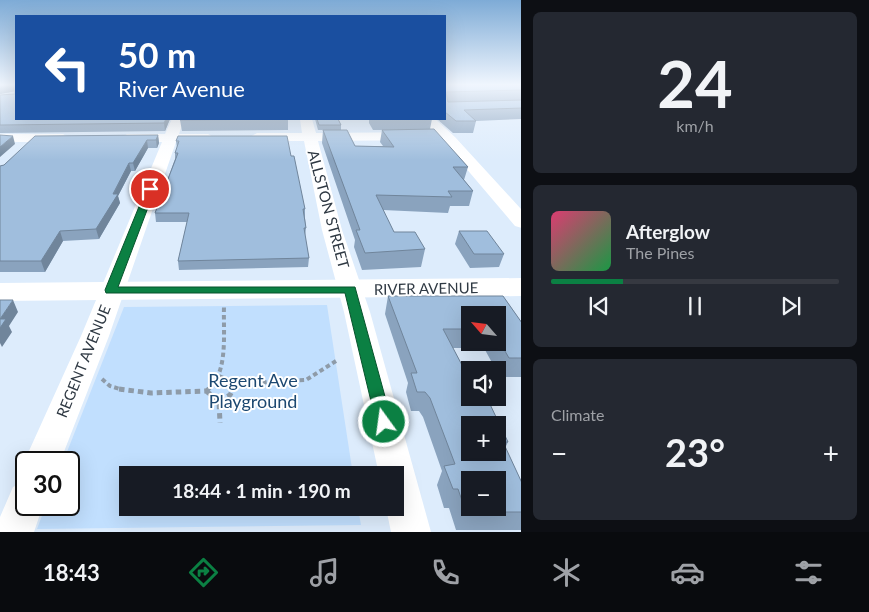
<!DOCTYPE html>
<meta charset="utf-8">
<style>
:root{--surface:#171b24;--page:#242831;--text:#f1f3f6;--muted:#9ea1a6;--line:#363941;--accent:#0b8043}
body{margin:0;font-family:Lato,sans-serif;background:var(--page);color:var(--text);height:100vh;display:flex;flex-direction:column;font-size:19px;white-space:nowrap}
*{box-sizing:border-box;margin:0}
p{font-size:16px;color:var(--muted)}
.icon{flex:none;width:28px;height:28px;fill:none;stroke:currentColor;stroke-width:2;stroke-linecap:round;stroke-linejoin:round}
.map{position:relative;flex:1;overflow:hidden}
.drawer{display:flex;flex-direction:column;gap:12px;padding:12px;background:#0d0f14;width:348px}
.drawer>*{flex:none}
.top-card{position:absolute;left:15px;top:15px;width:431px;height:105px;border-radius:0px;box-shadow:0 5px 20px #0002;background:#1a4fa0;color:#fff;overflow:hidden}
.needle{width:32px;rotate:298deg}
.controls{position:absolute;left:461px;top:306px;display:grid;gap:10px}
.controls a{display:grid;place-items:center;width:45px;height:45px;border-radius:0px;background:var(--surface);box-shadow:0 5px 20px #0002;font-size:25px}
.speed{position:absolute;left:15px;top:451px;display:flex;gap:10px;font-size:25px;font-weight:700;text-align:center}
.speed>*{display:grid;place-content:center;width:65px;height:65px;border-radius:50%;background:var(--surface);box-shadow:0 5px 20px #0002;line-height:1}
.speed .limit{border:2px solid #111;border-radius:8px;background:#fff;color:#111}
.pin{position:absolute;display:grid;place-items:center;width:42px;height:42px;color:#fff;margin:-21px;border:2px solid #fff;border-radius:50%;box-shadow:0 1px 5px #0007}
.me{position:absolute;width:55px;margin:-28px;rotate:346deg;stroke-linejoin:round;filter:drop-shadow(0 0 4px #0008)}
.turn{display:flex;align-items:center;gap:18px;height:105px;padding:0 20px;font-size:22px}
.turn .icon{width:65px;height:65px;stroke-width:2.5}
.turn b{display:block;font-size:35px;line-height:42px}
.big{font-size:38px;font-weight:700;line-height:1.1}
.drawer .tile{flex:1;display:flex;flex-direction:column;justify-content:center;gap:8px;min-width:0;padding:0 18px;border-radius:8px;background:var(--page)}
.drawer .dial{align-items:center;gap:0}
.dial b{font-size:65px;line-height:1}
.song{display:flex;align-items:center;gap:15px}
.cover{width:60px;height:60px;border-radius:8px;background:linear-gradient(135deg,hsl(340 70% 55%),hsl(140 70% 35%))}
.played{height:5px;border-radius:2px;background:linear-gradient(90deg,var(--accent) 25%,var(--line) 25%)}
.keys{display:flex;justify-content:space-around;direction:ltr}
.heat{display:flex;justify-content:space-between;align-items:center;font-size:28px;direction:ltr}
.trip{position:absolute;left:119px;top:466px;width:285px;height:50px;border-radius:0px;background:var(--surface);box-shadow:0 5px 20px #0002;font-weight:700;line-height:50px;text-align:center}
.dock{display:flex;height:80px;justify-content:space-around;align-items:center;background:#090b0e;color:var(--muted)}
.dock .icon{width:35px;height:35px}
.dock .current{color:var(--accent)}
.dock b{font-size:22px;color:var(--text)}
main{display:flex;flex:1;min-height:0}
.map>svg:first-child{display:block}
</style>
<main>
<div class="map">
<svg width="522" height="532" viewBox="0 0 522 532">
<rect width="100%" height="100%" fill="#ddecfc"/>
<path fill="#c1dffe" d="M327,305L353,475H128V508H358L361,525L37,529L46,505H69V462H63L124,307Z"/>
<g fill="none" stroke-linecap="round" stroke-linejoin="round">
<path stroke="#8e9ba8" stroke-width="4" stroke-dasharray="4.5 3" stroke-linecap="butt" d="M219,376L236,384L306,380L336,361
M102,379L110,386L123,390
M207,390C229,374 223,332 224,307
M233,390L236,384"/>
<path stroke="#8e9ba8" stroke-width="5" stroke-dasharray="5.5 4" stroke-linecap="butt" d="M119,389L151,393L206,391L209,389
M206,391L219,401L220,423
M219,401L230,395L233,389"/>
<path fill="#fff" fill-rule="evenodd" d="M172,119H184L179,134H208L215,138L208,142H176L109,336L60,462H26V467L24,462L81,336L162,142H127L120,138L127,134H165Z
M300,119H312L316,133L434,132L422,119H435L455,137L522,210V228L515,226L442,140L318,141L342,230L370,312L431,532H391L386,508H395V475H379L344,312L322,230L304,141H257L250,137L257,133H302Z
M0,134H63L70,138L63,142H0Z
M26,481V505H43L34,532H0V517L13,487Z"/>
<path fill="#fff" fill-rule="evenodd" d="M522,278V296L0,301V283Z"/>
</g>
<path fill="#8aa3be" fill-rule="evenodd" d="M0,85H16V119H170L165,131L0,133V95L15,94V91L0,94Z
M445,85H522V100L447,102L522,100V119L476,121L473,133H453L437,119H445Z
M288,119V130L182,131L180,120Z
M315,119H338L341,125V130L355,146H383L380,142L382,130H373L369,123V119H432L430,129L468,167L464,180L473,191L469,206H450L448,213L383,210L394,232L425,249L421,267L362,270L354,247L355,240L322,143L323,130H318Z
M158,135L159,143L157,148H148L135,171H131L118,196L120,203L99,239L63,241L45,272H0V166Z
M176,141L291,156L305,209V218L306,228L305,236L309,258L308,267L179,270L178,261L187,222H156L155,213L175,159V153L177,148Z
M459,231L504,254L499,267L470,268L455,244Z
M388,296H503L522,323V377H500L498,372V370H496L484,348H453L463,367H480L481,370H470V398H495L491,407L508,442L505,448L522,483V530H456L449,508H444L437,485L442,471L423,417L419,411H411L406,392L408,383L385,314ZM470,315H498V342H470ZM470,425H498V452H470ZM470,480H498V508H470Z"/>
<path fill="#70859b" d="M11,85H14L16,91L0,94V87Z
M166,119H170L165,131L164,123Z
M158,135L159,143L157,148L156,140Z
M13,136L15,144L0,157V147Z
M147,140L148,148L135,171L133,163Z
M129,163L131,171L118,196L120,203L99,239L96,229Z
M60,231L63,241L45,272L41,261Z
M13,300L18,312L9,326L12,332L2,347L0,343V319Z"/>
<path fill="#a0bedd" stroke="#70859b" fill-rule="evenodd" d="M0,85H11L0,87Z
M14,85H16V119H166L164,123L0,125V95L15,94Z
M445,85H522V90L446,92L448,102L522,100V108L464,110L476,121H456L445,112Z
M181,119H288L180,120Z
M317,119H338L341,125H319Z
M434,129L468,167H453L473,191H448L452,197L376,195L394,232H415L425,249L365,253L356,230H360L323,130H347L355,146L394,147L382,130Z
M0,135L13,136L0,147Z
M158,135L156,140H147L133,163H129L113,194H118L96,229L60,231L41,261H0V166L4,165L35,136Z
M178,136H287L291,156H294L305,209H303L306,228H304L309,258L178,261L189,213H155L178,153H175L179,141H176Z
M459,231H487L504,254H474Z
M388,296H503L522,323V358H509L498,339V315H470V329H443L463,367H480L481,370H470V398H495H487L508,442H503L522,483V512H466L458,489H453L444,466L455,464L430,398L425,392H417L411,373H417ZM470,425H498V452H470ZM470,480H498V508H470Z
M0,300H13L0,319Z
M0,319H6L0,328Z"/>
<linearGradient id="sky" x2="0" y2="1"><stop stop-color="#7eabd6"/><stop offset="0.53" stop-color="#f0f6fe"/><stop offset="1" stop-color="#f0f6fe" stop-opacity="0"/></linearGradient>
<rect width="522" height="160" fill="url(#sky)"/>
<path fill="#0b8043" stroke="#07532c" d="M147,187L155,189L118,287H355L392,422L390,427L384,429L378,427L376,422L345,293H106L105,290Z"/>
<g text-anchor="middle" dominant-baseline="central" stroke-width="4" stroke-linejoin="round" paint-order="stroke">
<g font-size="15" fill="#2f3943" stroke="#fff">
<text transform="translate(329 209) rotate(75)">ALLSTON STREET</text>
<text transform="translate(426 288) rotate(-1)">RIVER AVENUE</text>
<text transform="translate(83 361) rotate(-68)">REGENT AVENUE</text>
</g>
<g font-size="18" fill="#1c4871" stroke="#fff">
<text x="253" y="380">Regent Ave<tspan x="253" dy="21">Playground</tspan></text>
</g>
</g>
</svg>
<div class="controls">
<a><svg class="needle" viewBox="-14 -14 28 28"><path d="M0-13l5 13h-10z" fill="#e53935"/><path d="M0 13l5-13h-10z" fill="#9ea1a6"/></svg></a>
<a><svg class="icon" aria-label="sound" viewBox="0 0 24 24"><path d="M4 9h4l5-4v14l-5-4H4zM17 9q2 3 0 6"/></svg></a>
<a>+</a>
<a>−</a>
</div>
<div class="speed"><div class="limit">30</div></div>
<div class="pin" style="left:150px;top:189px;background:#d93025"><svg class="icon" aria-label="arrive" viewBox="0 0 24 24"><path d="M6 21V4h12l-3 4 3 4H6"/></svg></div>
<svg class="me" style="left:384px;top:422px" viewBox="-20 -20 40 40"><circle r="17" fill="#0b8043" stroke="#fff" stroke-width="3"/><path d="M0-11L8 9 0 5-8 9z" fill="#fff"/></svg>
<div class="trip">18:44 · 1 min · 190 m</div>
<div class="top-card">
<div class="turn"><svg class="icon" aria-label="left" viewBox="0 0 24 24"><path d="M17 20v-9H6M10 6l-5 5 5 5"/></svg><div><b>50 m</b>River Avenue</div></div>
</div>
</div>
<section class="drawer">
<div class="tile dial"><b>24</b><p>km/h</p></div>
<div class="tile">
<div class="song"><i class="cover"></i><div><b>Afterglow</b><p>The Pines</p></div></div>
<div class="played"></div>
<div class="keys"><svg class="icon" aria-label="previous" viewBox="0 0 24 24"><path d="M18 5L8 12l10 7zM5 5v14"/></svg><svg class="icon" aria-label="pause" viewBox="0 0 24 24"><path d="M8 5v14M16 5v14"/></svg><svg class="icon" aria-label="next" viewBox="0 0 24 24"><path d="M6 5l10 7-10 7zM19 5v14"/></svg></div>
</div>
<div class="tile"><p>Climate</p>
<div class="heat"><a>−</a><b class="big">23°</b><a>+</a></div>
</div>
</section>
</main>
<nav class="dock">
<b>18:43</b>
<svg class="icon current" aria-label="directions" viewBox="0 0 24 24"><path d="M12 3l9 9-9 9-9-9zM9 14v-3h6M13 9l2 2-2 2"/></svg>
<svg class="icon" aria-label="music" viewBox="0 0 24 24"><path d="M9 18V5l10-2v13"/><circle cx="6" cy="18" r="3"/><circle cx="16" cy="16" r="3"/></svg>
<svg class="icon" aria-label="phone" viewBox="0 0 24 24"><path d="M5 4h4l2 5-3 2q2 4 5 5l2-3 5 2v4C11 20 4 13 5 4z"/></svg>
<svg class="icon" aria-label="climate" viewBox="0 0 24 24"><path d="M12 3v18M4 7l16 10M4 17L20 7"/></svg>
<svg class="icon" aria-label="car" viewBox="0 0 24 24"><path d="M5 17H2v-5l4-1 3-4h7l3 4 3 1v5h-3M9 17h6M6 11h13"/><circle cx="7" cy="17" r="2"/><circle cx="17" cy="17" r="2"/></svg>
<svg class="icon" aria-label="filters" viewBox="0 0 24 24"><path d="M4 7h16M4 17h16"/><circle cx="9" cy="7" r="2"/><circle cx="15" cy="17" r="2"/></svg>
</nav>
